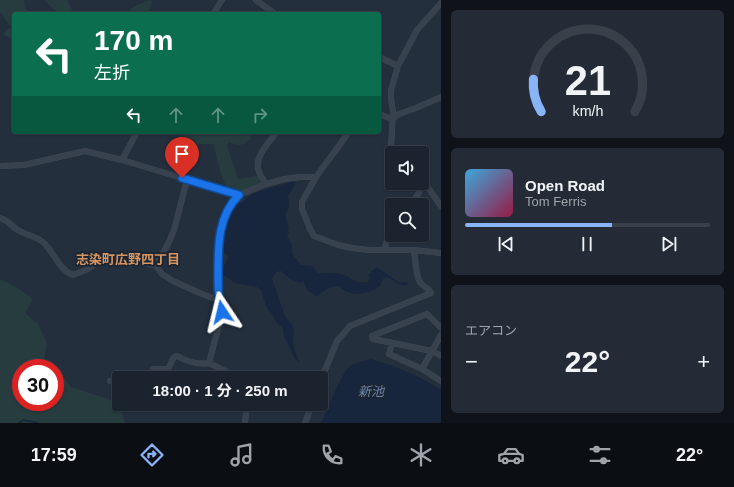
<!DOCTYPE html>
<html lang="ja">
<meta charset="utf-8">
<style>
:root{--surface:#1b232e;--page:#242b36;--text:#f1f3f6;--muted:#a0a4aa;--line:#39404a;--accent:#8ab4f8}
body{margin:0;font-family:Arial,"Noto Sans JP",sans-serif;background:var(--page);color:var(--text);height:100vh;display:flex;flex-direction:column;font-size:15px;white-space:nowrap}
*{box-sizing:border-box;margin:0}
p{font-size:13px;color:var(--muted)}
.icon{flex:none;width:22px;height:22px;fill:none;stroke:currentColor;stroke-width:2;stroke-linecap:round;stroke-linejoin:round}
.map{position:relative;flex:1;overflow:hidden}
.panel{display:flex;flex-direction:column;gap:10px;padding:10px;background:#0f1319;width:293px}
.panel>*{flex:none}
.guide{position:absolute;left:12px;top:12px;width:369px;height:122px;border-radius:4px;box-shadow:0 1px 3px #0004,0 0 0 1px var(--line);background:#0b6e4f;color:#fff;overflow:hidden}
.controls{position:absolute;left:385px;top:146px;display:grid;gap:8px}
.controls a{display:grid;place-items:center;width:44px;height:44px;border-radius:4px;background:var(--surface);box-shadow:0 1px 3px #0004,0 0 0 1px var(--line);font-size:20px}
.speed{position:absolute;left:12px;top:359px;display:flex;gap:8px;font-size:20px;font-weight:700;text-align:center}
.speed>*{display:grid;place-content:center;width:52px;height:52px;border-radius:50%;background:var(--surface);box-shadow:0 1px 3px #0004,0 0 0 1px var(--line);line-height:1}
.speed .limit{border:6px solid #d22;background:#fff;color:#111}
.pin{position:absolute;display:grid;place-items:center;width:34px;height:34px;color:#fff;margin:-41px -17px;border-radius:50% 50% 50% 0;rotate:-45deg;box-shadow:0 0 4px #0007}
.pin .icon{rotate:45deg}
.me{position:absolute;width:44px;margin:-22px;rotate:350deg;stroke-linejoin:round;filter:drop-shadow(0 0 3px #0008)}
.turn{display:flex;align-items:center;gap:14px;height:84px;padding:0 16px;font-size:18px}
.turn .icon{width:52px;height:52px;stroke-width:2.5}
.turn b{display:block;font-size:28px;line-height:34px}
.lanes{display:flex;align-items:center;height:38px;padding:0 16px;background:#0003;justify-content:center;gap:20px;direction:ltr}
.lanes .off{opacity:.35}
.big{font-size:30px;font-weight:700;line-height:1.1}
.panel .tile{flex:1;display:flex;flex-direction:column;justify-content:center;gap:6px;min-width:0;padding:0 14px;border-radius:6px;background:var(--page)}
.panel .dial{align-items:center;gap:0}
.dial svg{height:104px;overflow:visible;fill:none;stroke:var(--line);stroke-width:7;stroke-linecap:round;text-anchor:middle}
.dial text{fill:var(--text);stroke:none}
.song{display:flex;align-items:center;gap:12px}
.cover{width:48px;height:48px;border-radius:6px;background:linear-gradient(135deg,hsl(200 70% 55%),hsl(340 70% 35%))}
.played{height:4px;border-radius:2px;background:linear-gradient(90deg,var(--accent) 60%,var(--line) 60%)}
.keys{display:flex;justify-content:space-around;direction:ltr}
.heat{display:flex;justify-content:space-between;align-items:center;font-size:22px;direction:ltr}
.trip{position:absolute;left:112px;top:371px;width:216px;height:40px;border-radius:4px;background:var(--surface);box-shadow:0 1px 3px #0004,0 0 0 1px var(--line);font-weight:700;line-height:40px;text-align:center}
.dock{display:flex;height:64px;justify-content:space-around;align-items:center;background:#0b0e12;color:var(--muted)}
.dock .icon{width:28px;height:28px}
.dock .on{color:var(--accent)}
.dock b{font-size:18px;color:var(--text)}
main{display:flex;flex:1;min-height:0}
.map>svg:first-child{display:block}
</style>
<main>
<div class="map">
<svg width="441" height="423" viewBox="0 0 441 423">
<rect width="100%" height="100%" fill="#242f3e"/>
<path fill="#263c3f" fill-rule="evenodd" d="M0,0H24L25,9L38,14H14V41L3,34L11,27L0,12Z
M45,0H67L72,10L71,14C59,14 53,10 45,0Z
M149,0L152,2L148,12L141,11V14H120L128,12L135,6Z
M174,132H249L251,138C244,146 239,147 229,142L227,146L238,179L258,176L261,184L242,192L226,186C219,173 218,159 213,144H200L193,148Z
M0,279L16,287L33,299L25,313L38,324L47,343L44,360L58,370L71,387L105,398L119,402L125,423H0ZM21,368H55V402H21Z"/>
<path fill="#17263c" d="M290,182H295L294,186L288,196C290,204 290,208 285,214L289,228L287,230L289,233L287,237L292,245V254L301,265L312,266L318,273C326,274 334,272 341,274C352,276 353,285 368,282L370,278L369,275L373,270L377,267L398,282H408L407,285C399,287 394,279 386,277L383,279L380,286C367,295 351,298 339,286C329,286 325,291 317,296L308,291L303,281L300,283L290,279L281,271L276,272L272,279L285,316L293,326L294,332L293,343L297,357L300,363L295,359L284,336L283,328L276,322L274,317L266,306L261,290L257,287L235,283L223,275V268L228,258L227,254L221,253V243C226,237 224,231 225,224C226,218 232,210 236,204C243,205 245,198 251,195C263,189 278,186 290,182Z
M371,359C395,366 421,376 441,390V423H321C327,411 341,373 350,366C357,362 364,361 371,359Z"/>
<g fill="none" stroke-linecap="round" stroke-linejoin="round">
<path stroke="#17263c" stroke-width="1.5" d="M19,423L23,420L38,423"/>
<defs>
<path id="minor" d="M256,0L275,14
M213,14L222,0
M379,57L398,66
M379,114L392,119L399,114L416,108L441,97
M349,132L316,177L302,202V209L310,229L314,236L338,245L352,248L369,250H414L441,253
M393,153L391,148L393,112L391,98V90L398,66L417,30L441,3
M122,160L137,132
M0,166L24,165L85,151L122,160L239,195
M422,179L441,206
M266,184C263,180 261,176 259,172C253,158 269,142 277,132
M411,205L425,183
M0,218C10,221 8,223 15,228C24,236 37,235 45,244C54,254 60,270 73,275L86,270L103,259H115L129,264L139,261L156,266L162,274L173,281L202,294L218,300
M385,250L386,243L392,232
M156,266L169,242L174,230L187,180
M441,328L427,314L372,336L373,339L432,351L441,356
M392,344L389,354L422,369L441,381
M422,369L441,335
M136,378L150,375L153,369H168L174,357L177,356C186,361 198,365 209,363
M237,378L233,375L209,363L222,313L218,300L219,238L228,210L232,201L239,195L266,184L285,179L300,177H316
M321,380L337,341L350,326L431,293C429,288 423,287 420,282C416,276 415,258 414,250
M110,381L119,380
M245,423L247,404
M305,423L312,404"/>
</defs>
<use href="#minor" stroke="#414a57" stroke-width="6"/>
<use href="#minor" stroke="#38414e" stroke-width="5.5"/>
</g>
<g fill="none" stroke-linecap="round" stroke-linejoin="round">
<defs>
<path id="route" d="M182,178L239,195C218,215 218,246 218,273C218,287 218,299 222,312"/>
</defs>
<use href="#route" stroke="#114b97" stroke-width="10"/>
<use href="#route" stroke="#1a73e8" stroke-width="7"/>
</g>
<g text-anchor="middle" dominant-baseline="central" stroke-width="4" stroke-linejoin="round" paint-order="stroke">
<g font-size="13" font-weight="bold" fill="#d59563" stroke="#1d2633">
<text x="128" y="259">志染町広野四丁目</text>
</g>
<g font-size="13" font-style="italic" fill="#6d86a8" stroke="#1d2633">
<text x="371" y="391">新池</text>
</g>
</g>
</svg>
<div class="controls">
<a><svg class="icon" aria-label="sound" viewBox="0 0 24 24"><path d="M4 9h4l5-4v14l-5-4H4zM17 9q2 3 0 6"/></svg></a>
<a><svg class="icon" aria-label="search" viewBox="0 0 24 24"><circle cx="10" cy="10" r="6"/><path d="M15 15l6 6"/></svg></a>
</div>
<div class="speed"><div class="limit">30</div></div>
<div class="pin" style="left:182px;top:178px;background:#d93025"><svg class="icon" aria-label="arrive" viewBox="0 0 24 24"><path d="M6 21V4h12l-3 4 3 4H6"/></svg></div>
<svg class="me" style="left:222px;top:312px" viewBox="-20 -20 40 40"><path d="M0-17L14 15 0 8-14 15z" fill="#1a73e8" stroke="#fff" stroke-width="4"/></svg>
<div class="trip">18:00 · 1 分 · 250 m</div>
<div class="guide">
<div class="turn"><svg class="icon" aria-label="left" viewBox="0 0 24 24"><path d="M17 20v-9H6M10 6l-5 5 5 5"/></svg><div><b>170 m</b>左折</div></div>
<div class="lanes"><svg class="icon" aria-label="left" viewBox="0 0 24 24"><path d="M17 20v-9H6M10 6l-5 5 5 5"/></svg><svg class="icon off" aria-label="ahead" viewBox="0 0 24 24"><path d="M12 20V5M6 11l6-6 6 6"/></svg><svg class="icon off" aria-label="ahead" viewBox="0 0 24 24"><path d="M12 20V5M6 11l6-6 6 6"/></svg><svg class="icon off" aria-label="right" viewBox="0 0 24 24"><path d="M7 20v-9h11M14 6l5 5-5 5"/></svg></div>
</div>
</div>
<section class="panel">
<div class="tile dial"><svg viewBox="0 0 100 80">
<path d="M14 69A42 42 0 1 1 86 69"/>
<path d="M14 69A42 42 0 0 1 8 44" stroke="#8ab4f8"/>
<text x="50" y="56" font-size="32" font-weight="700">21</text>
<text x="50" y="72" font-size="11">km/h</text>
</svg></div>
<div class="tile">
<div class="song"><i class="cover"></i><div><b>Open Road</b><p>Tom Ferris</p></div></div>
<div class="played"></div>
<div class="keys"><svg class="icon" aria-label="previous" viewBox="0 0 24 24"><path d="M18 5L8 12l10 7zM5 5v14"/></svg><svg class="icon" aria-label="pause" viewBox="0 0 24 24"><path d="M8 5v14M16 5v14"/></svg><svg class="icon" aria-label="next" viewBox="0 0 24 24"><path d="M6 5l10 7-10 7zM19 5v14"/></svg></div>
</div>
<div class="tile"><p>エアコン</p>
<div class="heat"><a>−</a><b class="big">22°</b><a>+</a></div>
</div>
</section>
</main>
<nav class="dock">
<b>17:59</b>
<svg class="icon on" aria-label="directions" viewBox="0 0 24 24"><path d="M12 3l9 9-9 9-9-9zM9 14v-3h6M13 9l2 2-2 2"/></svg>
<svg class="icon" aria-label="music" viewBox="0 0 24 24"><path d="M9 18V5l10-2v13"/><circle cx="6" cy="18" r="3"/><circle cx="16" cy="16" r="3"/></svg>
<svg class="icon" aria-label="phone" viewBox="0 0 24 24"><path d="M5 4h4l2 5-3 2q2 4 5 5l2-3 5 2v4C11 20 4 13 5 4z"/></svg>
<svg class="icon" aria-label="climate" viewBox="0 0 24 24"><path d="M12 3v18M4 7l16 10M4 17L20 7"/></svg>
<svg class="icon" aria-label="car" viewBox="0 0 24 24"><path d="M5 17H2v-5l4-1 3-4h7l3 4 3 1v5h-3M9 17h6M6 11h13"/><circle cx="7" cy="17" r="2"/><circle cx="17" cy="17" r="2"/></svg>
<svg class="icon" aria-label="filters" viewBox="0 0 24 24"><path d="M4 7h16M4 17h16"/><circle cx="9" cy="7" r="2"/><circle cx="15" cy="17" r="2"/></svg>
<b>22°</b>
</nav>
